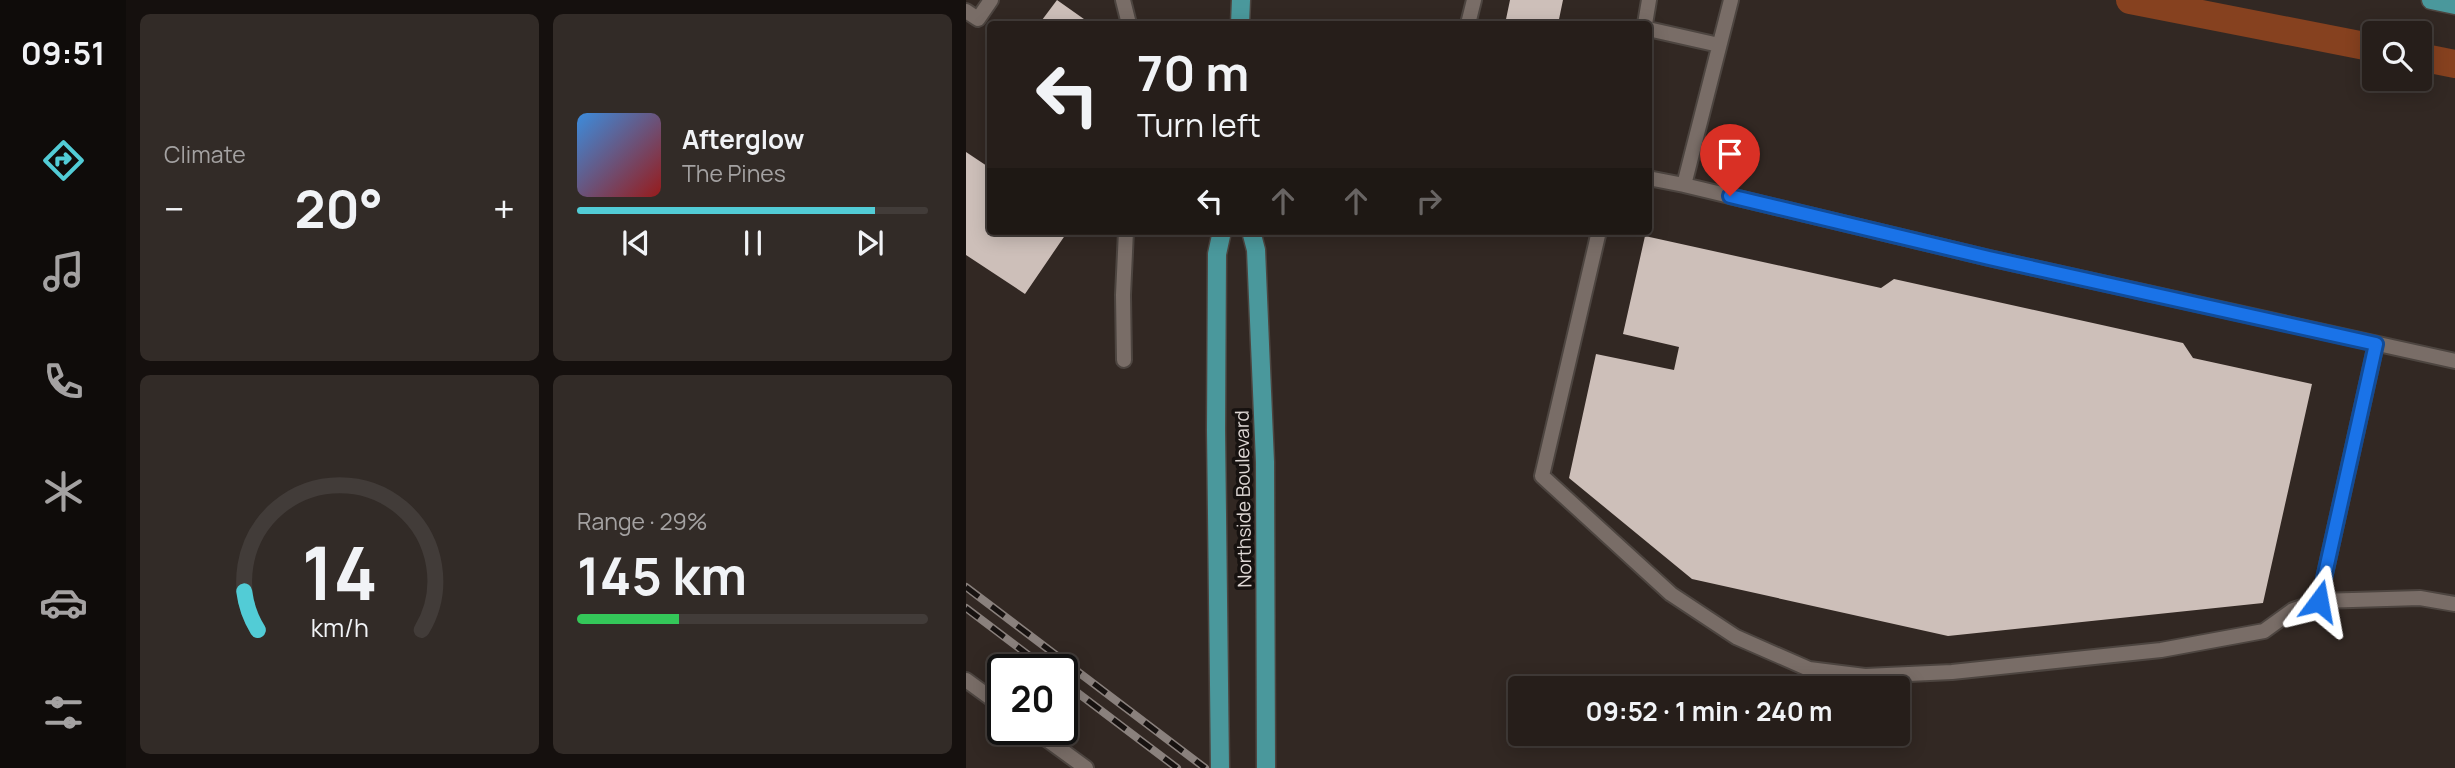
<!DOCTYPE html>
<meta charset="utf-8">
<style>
:root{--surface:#261e1a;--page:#322b27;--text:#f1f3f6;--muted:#a4a2a2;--line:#423c39;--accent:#52ccd6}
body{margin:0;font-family:Manrope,sans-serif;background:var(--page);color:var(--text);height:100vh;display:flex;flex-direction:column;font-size:26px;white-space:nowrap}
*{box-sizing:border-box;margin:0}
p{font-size:23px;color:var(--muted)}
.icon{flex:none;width:38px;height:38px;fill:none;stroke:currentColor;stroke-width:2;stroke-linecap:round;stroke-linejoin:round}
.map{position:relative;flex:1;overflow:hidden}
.sheet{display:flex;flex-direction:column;gap:14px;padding:14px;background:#15100e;width:840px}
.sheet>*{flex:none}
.top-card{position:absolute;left:21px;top:21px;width:665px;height:214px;border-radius:7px;box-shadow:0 4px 18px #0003,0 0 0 2px var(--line);background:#261e1a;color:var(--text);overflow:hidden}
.controls{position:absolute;left:1396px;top:21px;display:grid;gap:14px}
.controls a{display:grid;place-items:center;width:70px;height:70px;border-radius:7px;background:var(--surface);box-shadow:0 4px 18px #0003,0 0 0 2px var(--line);font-size:35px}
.speed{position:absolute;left:21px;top:654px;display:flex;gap:14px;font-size:35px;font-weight:700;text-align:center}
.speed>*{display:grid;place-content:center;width:91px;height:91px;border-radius:50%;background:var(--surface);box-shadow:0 4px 18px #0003,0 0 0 2px var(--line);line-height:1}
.speed .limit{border:4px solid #111;border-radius:10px;background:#fff;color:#111}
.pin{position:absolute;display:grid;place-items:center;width:60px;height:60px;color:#fff;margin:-72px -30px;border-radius:50% 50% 50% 0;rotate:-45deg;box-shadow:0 0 7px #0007}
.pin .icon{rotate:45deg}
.me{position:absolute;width:77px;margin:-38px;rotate:13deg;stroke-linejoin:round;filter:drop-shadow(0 0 5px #0008)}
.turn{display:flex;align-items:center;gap:24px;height:147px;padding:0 35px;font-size:32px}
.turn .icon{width:91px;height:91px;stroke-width:2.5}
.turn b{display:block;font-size:49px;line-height:60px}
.lanes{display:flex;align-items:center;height:66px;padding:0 35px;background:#0003;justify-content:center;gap:35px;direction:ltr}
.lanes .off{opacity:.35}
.big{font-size:52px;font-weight:700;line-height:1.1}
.sheet .tile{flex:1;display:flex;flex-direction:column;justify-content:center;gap:10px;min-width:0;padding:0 24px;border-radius:10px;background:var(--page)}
.sheet .dial{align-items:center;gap:0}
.dial svg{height:182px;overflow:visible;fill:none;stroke:var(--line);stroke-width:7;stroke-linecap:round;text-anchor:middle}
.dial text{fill:var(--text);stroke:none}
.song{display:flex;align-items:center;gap:21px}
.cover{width:84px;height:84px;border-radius:10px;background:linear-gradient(135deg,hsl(210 70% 55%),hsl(0 70% 35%))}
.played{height:7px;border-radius:4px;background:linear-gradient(90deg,var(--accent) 85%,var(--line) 85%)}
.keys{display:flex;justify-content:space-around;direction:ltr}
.heat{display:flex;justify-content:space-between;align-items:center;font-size:38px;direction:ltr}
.charge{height:10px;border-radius:5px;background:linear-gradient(90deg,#34c759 29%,var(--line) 0)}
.sheet .tiles{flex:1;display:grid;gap:14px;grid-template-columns:repeat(2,1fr)}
.trip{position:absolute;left:542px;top:676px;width:402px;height:70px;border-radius:7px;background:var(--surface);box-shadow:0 4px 18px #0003,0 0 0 2px var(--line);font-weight:700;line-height:70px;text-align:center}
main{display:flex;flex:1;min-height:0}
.tab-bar{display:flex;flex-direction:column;width:126px;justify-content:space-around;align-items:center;background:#0f0c0a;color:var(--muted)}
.tab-bar .icon{width:49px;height:49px}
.tab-bar .active{color:var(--accent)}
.tab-bar b{font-size:32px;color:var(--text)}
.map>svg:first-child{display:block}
</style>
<main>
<nav class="tab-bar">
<b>09:51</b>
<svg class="icon active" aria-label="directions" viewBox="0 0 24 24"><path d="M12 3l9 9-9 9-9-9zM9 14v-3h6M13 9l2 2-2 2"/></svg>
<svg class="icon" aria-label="music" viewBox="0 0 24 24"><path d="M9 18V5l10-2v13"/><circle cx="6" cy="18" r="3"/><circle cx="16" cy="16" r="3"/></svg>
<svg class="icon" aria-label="phone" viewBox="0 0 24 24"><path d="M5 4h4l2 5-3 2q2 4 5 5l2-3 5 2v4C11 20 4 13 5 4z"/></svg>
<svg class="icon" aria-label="climate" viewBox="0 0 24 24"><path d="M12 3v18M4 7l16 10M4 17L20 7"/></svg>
<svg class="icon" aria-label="car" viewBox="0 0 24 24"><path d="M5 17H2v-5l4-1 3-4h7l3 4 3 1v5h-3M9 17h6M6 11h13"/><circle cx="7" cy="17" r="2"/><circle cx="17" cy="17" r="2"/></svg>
<svg class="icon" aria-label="filters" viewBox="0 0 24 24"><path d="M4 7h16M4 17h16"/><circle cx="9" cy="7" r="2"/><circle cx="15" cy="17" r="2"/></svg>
</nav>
<section class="sheet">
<div class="tiles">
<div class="tile"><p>Climate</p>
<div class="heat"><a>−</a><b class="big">20°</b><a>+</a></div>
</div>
<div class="tile">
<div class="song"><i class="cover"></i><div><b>Afterglow</b><p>The Pines</p></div></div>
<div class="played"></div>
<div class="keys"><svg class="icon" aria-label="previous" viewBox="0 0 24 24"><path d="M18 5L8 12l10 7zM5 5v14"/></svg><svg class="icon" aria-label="pause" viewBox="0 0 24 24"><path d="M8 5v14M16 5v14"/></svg><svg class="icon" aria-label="next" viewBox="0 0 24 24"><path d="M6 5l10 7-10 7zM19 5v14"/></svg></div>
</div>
<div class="tile dial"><svg viewBox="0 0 100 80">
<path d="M14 69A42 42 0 1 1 86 69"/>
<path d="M14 69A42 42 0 0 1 8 52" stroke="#52ccd6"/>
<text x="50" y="56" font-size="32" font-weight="700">14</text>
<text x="50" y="72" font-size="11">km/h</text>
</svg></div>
<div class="tile"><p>Range · 29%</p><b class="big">145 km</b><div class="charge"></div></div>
</div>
</section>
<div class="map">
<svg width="1489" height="768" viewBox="0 0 1489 768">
<rect width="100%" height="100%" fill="#322823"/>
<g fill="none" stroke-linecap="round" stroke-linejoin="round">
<path stroke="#86411f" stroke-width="28" d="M1164,0L1409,48
M1454,57L1489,64"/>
</g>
<path fill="#cdbfb9" d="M91,0L125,24H73Z
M544,0H597L592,24H539Z
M0,152L24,168V231H102L59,294L0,255Z
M679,236L915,288L928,279L1217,343L1227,358L1346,384L1297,603L982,636L726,579L603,478L630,354L708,370L713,347L657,334Z"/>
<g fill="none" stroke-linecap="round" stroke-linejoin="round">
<defs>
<path id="lane" d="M157,0L163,24
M765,0L718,185L1023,258L1489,361
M0,11L12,19L25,0
M502,24L508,0
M679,24L683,0
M682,29L753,45
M682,178L718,185
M633,231L576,476L705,594L770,637L843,669L899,676L986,672L1195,650L1298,631L1327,610L1353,601L1410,344
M158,360L157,295L160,231
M1353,601L1454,598L1489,604
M0,680L37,707
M68,730L120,768"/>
<path id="primary" d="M1465,0L1489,5
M274,24L275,0
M285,231L290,250L299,462L300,768
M254,768L250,430L251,254L256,231"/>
</defs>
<use href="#lane" stroke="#4d4540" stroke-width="18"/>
<use href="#primary" stroke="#4d4540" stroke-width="21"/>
<use href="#lane" stroke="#796d67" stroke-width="14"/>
<use href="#primary" stroke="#4a989c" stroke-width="18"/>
<defs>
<path id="rail" d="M0,587L239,768
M0,608L82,670
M96,681L211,768"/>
</defs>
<use href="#rail" stroke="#8a817d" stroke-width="8"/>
<use href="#rail" stroke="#171210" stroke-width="5" stroke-dasharray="16" stroke-linecap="butt"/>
</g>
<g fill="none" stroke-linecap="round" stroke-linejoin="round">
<defs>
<path id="route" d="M764,196L1023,258L1410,344L1353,601"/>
</defs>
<use href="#route" stroke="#114b97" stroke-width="18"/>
<use href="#route" stroke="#1a73e8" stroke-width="12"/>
</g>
<g text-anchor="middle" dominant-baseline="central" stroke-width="7" stroke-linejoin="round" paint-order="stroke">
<g font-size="19" fill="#dfd8d5" stroke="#171210">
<text transform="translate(277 499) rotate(-91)">Northside Boulevard</text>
</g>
</g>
</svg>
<div class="controls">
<a><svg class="icon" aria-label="search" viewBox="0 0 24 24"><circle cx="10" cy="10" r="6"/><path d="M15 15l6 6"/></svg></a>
</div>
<div class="speed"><div class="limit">20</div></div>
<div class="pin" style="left:764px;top:196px;background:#d93025"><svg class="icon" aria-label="arrive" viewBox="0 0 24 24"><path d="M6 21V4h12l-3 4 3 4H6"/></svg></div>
<svg class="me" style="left:1353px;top:601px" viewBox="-20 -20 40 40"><path d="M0-17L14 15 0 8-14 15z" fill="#1a73e8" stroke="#fff" stroke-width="4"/></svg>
<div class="trip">09:52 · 1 min · 240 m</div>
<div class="top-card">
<div class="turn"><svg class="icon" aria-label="left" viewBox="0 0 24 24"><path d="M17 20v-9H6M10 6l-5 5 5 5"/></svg><div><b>70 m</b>Turn left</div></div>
<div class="lanes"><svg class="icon" aria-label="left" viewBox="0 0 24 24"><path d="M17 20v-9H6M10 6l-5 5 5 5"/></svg><svg class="icon off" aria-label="ahead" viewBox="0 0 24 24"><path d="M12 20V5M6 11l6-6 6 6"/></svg><svg class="icon off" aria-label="ahead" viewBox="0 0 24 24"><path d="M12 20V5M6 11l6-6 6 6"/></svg><svg class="icon off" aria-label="right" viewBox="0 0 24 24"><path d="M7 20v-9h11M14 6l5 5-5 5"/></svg></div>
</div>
</div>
</main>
